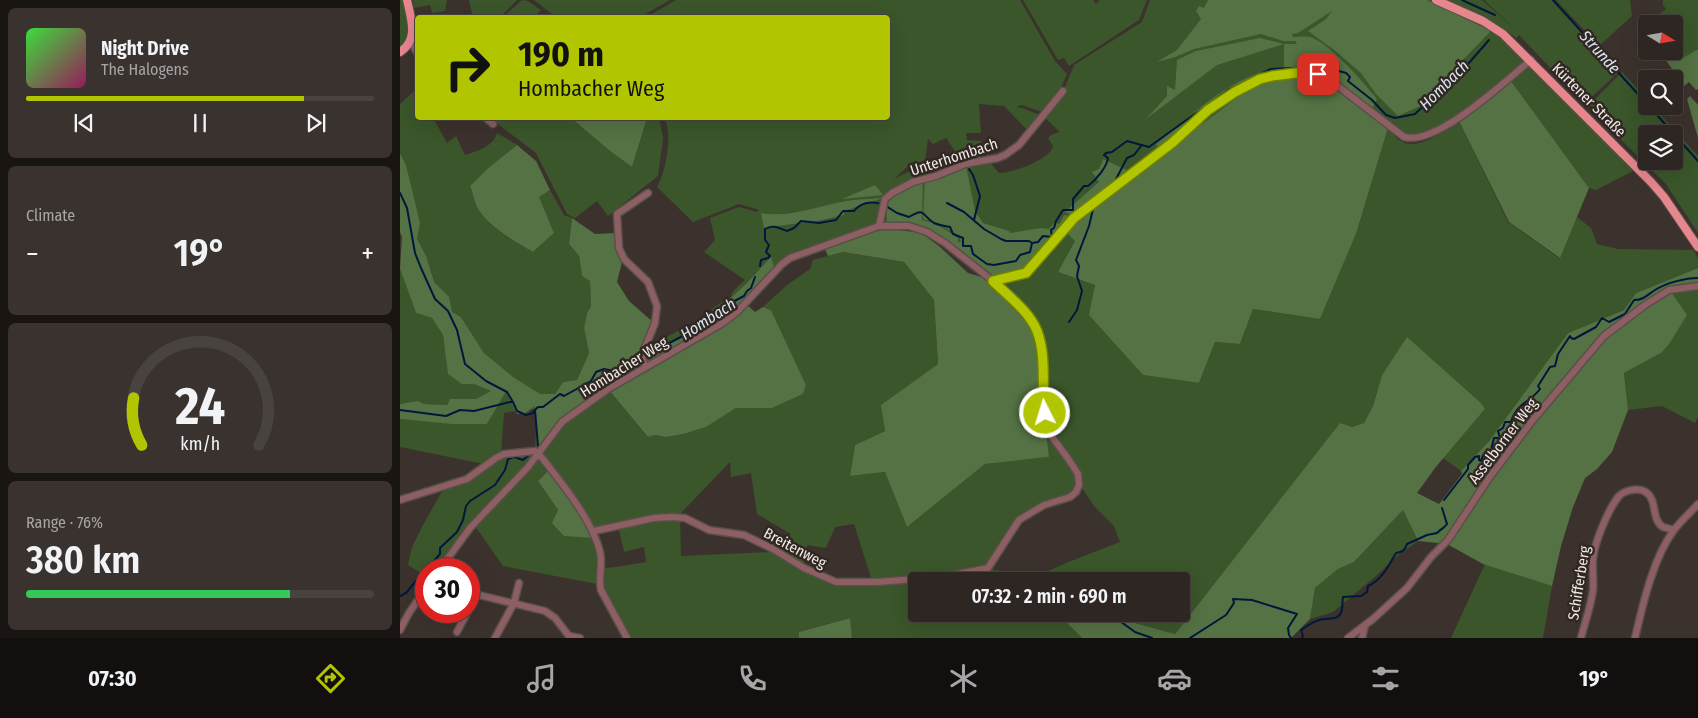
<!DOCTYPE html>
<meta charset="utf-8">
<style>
:root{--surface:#2d2622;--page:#39322f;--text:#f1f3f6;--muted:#a7a5a5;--line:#484340;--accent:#b1c500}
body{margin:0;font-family:"Fira Sans Condensed",sans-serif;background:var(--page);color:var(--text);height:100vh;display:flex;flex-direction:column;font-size:19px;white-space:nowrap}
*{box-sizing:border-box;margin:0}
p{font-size:16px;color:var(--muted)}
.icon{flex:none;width:28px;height:28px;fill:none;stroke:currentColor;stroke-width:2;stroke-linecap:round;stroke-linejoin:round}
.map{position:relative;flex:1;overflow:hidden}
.drawer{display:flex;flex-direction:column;gap:8px;padding:8px;background:#191513;width:400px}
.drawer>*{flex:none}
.hud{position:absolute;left:15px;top:15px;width:475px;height:105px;border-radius:5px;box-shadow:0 5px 20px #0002,0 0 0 1px var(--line);background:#b1c500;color:#111;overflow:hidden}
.needle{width:32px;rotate:101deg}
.fabs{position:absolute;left:1238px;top:15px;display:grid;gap:10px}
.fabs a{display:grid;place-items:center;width:45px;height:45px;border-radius:5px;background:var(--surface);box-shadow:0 5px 20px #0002,0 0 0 1px var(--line);font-size:25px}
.speed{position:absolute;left:15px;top:558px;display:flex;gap:10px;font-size:25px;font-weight:700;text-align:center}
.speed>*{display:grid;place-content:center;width:65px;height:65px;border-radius:50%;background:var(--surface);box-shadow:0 5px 20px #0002,0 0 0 1px var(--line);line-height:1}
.speed .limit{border:8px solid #d22;background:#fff;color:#111}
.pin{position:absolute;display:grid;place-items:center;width:42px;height:42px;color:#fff;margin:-21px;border-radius:10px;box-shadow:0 2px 8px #0006}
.me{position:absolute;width:55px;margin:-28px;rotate:355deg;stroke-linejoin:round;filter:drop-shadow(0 0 4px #0008)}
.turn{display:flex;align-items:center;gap:18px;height:105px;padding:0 20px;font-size:22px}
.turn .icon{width:65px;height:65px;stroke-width:2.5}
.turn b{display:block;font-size:35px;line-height:42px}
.big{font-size:38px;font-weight:600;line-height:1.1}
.drawer .card{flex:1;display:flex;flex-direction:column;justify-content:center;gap:8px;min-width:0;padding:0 18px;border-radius:8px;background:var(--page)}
.drawer .dial{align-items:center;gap:0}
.dial svg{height:130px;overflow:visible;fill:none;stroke:var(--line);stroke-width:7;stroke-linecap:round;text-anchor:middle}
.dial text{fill:var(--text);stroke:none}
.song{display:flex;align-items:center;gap:15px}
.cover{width:60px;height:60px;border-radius:8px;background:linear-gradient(135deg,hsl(120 70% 55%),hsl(330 70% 35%))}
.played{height:5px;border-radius:2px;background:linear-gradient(90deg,var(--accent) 80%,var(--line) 80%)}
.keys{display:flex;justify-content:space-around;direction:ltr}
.heat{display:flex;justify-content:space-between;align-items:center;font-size:28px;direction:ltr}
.charge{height:8px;border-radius:4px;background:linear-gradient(90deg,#34c759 76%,var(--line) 0)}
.trip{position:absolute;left:508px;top:572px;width:282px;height:50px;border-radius:5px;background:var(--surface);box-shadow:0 5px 20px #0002,0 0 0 1px var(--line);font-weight:600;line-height:50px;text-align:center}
.menu{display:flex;height:80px;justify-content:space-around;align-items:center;background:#120f0e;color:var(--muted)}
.menu .icon{width:35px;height:35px}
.menu .on{color:var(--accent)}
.menu b{font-size:22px;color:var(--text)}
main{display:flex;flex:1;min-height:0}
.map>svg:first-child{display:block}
</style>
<main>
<section class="drawer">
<div class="card">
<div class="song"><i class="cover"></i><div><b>Night Drive</b><p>The Halogens</p></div></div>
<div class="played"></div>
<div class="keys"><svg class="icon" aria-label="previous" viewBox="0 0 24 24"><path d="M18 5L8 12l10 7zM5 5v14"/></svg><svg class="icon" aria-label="pause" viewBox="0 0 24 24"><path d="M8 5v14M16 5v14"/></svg><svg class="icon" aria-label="next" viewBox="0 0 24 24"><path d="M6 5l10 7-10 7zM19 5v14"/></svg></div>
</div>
<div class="card"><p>Climate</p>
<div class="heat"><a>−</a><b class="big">19°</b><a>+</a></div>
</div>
<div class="card dial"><svg viewBox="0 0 100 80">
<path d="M14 69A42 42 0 1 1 86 69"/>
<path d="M14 69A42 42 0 0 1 9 40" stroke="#b1c500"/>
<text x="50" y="56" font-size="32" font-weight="700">24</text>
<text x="50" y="72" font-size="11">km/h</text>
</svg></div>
<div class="card"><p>Range · 76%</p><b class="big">380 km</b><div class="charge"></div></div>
</section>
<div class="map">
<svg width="1298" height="638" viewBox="0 0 1298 638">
<rect width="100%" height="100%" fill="#3c322d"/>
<path fill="#3a562a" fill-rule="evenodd" d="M0,0H5L6,3L10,37L0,49Z
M13,0H47L45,11L32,13L30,5L14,8Z
M69,0H117L100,17L73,18Z
M122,0L128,1L141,10L134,17H103Z
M134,0H270L240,17L157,18Z
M276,0H620L655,61L667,74L658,94L647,111L666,89L664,90L674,65L742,22L750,0H1082L1115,29L1084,0H1153L1220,71L1187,101L1178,97L1119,35L1116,38L1110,33L1111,34L1107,42L1125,59V61C1109,80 1036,137 1012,137C1002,137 994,126 986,120L934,272L914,308L850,299L838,337L807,341L791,379L758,374L690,312V315L743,375L799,383L815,342L840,344L853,309L920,319L956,234L988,128C992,132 995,137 999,140C1017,153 1044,131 1059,121L1108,222L1159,258L1177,217L1191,228L1197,244L1218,249L1293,250L1298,258V268L1236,293L1224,310L1168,333L1089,441L1061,471L1043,458L1085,409L1081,403L1007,338L982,375L973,406L964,423L952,427L940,424L775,634L731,622L717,614H781V581H516V614H658L682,638H452L449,618L399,632V638H229L201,584L203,568L216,567L246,562L244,547L224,552L218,525L195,529L144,457C140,433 192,403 209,391L248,437L255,435L266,437L285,434L306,427L336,408H372L403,394L406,385L371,310L363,307L387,285L410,269L413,260L443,252L504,262L534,300L538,364L482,405L485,431L455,445L450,476L485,472L507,527L585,464L649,457L646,431C656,444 696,483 669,496C661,500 651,501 643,505C636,508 627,514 620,519C610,527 596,554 588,566L542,576L472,581L454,524L435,527L426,548L407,545L403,567L374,550L391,534L357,514L351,473L331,477L330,462L280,514L281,556L371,552L373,551L403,569L436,583H477L543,578L590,569L615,574L644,573L666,563L720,542L714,526L694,506L680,485L679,474L670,459L648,429L644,395V357L638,330L625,312L594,280L626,276L665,232L661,227C640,248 622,288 585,274L547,242L529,229L510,223H488L470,227L394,252L379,262L344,302L322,321L239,366L168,414L149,432L136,449H135L137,409L130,410L128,413L124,414L116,411L104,413L101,453L84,464L0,447V419L50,423L87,424L91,417C83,418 78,416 71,417C62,417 55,417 46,416L50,405L55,402L67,408L72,409L84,402L98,398L102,394C92,385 77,381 64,384H74L92,391L76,399H50L47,405L23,404L18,402L0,404V269L16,313L32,318L43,335L49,370L54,353L51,331L39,309L21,301L15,294L0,218V163L8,174L6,165L0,153V104L13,92L17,90L18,118H33L47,143L56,136L65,155C77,151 93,147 97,133L117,145L87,169L70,186C73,193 74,202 78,209C89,227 114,242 133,252L154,233L138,197L150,190L164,215L172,218L169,244L179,256L182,276L190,280L191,306L187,313L184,328L189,353L177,380L163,382L155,394L180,382L193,362L246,348L302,318L308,315L314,307L331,297L333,291L345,280L304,252L315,240L310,218L339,207L357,212L359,210L339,204L293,222L257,187C264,176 270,146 268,133C268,128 266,123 265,118H488V18L247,17ZM579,104L604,106L629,132L640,118V115L622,108H618V106L622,105L645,113L643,116L660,132L651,135L648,138L653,146C650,160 612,173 599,173L588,160L568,163L556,172L537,179L520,180L516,183L510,171L494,179L508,166L525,161L528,139L533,144L546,138L563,163L580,159L581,141L567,140L566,133H581ZM662,265L660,270L700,279L695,298L693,299L695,285L658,272ZM56,315L61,317L84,353L90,359L74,357L69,353L64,330Z
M623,0H693L696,4L700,0H747L739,20L669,66L664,58L658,60Z
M1156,0H1230L1232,16L1199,46Z
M1263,0H1298V49L1279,60L1265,59L1260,51H1274V24H1247L1266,9L1263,5Z
M1130,65L1233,171L1196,190L1189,188L1111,81Z
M1222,72L1246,98V106H1253L1298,156V233L1266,184L1199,118L1190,104ZM1246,134H1274V161H1246Z
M96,118H171L210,151L232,167L247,118H259L263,138L258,176L208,216L197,201L175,218L167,214L136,153L94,121Z
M1298,288V417L1295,423L1262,406L1228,410L1224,373L1261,353L1270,290Z
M124,454H136L37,569H26V576L8,565L12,547L23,525L44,488L101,457Z
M136,460L141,462L148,471L138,481L158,510L195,538L199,567L197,584L103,566L75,526Z
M1003,510L1018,541L998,555L976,576L933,612L910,619L915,588L938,569L954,562Z
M1085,564L1152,586L1143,638H1051Z"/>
<path fill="#547243" d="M808,0H1027L1091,31L1055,68L1036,93L1025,104L998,116L976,94L961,73L934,50L908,31L926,19L932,11L898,33L892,34L893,37C898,37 904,36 909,37C927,40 965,84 977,99L972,109L924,72L915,70H896L868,74L853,79L814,101L759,149L756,144C794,114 833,72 884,68V44L817,65L746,119L767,96V86L775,90L777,60L796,51L860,38L884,44H897L895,41H883L861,34L794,49L775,57L757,62L777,50L801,19L796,11L799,6L804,8Z
M1298,49V89L1296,90L1289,82L1284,86L1265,59L1279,60Z
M898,75L916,79L935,89L988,128L956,234L920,319L853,309L840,344L815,342L799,383L743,375L689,315L695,285L658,272L675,241L667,233L672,222L854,85Z
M1111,81L1189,188L1160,258L1109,222L1059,121Z
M1290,96L1298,105V138L1287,99Z
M171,118H247L232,167L210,151Z
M117,145L136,161L150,190L139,197L154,233L133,252C115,242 89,227 78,209C74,202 73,193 70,186L87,169Z
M0,153L6,165L20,223L17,239L26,256L34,282L49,297L52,312L61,317L84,353L113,377L140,394H155L163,382L177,380L189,353L184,328L187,313L191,306L190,281L182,276L179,256L169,244L172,218L195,234L217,233L218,248L222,262L217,282L229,301L254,323L242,360V372L346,304L355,312L363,307L371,310L406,385L403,394L372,408H336L306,427L284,434L266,437L255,435L248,437L207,388L145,439L138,448L135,406L125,413L117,414L106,391L87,424H52L0,419V404L18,401L24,404L47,405L50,399H76L91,391L74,384H62L48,374L43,335L32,318L16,313L0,269L2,237L0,232Z
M703,159L729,171C710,186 689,200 671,217C642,243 638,277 592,277L531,231L519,226L487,223L486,198L523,179L522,220L537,224L558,238V242H561L559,236L537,223L523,219L525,179L566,166L575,211L583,223L609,231L610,233L641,228L649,229L655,222L659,224L664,215L669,216L670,214L665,212L666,211L699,182L692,172L699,169Z
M475,185L483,195L442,199Z
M483,198L444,211V215L409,223L407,222L364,228L361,213C388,218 415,207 441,202C455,199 470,199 483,198Z
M492,229L521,233L539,246L568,273L591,280L624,314L635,331L641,357L642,395L649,457L585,464L507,527L485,472L450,476L455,445L485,431L481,405L538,364L534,300L504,262L443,252L428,256L424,247L463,232Z
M371,257L374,267L336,310L324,320L247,365L244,356H253L263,346L306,325L318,310L348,282Z
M1298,268V285L1269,289L1287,315L1269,344L1261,353L1224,373L1228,410L1212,452L1197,469L1185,478L1173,507L1161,546L1152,586L1083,564L1047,544L1018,541L1003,510L954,562L938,569L915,588L910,619L891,638H682L658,614H717L731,622L775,634L940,423L952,427L964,423L973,406L982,375L1007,337L1081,403L1085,409L1035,468L1017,493L1039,504L1062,474L1061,471L1089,441L1168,333L1224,310L1236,293Z
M148,471L194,532L195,538L164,536L152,523L158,510L138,481Z
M450,618L452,638H399V632Z"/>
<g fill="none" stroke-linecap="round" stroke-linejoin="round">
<path stroke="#00183d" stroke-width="2" d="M1062,0L1095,15
M1153,0L1246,103
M1249,106L1298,161
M569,169L573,175L580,196L574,220
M713,185L727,158L734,155L741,146
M0,193L7,208L15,253L21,268L35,299L48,311L57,330L65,364L86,381L107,392L113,402
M547,203L564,212L584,229L601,239L606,241H629L632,243
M486,206L497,213L509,217C526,207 521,215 534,223C538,225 545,226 550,227L553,234L563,238V246H571L573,254L587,264L594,265L616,261L620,255L630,252L632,243L638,242L643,236L652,237L651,230L654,228L656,221L663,210H673V199L684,186H688C696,180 707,167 708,158L704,155L706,153L712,152L727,141L749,147L828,90L871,69L912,67L928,68L946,73L950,77L948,81L972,100L986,115L995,118L1015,114L1068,64L1089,40
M360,266L361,260L368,258L370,256L366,252L369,245L365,240V229C373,224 379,228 387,231L394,228L401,221L419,223L436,220L443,211H454C461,202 472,201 481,204
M669,322L677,310L682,291L677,276L679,266L676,260L689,226L694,205
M252,352L304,325L313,315L322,311L327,305L344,296L347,291L351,288L355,277
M0,410L46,416L60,410L74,411L110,402H113L117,411L126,415L133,413L134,411
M138,446L135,410L138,407H143L160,394L164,396L191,381L196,372L204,369L214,371L222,369L226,363L239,357
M1044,500L1068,469V465L1075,457L1079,456V460L1081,461L1083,455L1091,450L1094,438H1100L1098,431L1103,428L1105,422H1111C1118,401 1130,403 1140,389L1138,386L1150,367L1155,366L1158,354L1170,336L1171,338L1174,339L1196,327L1202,318L1209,322L1225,314L1234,300C1244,300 1247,295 1255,290C1266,283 1285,278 1298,278
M27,569L40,554V548L57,532L63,520L66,506L70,501L95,485L105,470L108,459L114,457L123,460L129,455L135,454
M0,596L6,593L26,569
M710,614L735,632L752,638
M790,638L826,615L834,603L833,599L852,600L897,614L888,628L889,635L891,638
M902,638L903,636L901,630C907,626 912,622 919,620C928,617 940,622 942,609C943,605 942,601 943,597L961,596L967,592L968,586C982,580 989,565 996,553C1003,552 1005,550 1007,544L1027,535L1037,533C1040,530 1045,527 1047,524L1042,508"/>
<defs>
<path id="minor" d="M11,42L18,54
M86,118L93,124
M479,226L485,199L492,193L513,182L536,176L565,164L598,158L605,155L619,145L663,91
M593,281L626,273L674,218L772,143L808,110L835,92L860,79L885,74L908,73L926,77L1004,137C1037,146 1105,81 1131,60
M245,368L242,355L255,323L257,306L248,282L224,259L219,248L217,214L248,193
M139,454C160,481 192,519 200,552C203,565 198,578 201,590L227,638
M0,500L67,479L96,458L104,454L135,451L139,454
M40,569L70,528L128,467L162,422L208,389L321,324L337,312L382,264L390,258L479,226H509L527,232L545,243L593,281L632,322L637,331L643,357V395L647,430L669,460L678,474L679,485L676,492L670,497L644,505L619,520L588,568L543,577L477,582H436L404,568L373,549L344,535L309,530L285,518L272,517L254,518L194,531
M69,610L76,597L79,595L145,611L155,618L169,636L180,638
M0,630L9,613L26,588
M57,632L68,611
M95,638L114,603L119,583
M948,638L973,619L1007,588L1031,557L1048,540L1089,478L1132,421L1204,336L1245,305L1269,290L1298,286
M962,638L965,625
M1181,638C1185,622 1191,606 1193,590C1194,580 1192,569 1193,559C1194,543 1209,508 1219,496C1225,490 1237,488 1244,491C1259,499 1250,519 1263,527C1266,528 1271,529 1274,530
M1235,638C1243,604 1253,558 1274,530C1281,521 1290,513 1298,504"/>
<path id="major" d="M1036,0L1083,21L1103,34L1251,182L1264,197L1298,247
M0,52C19,40 11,19 7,0"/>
</defs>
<use href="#minor" stroke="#594f4b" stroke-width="9"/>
<use href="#major" stroke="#594f4b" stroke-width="10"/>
<use href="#minor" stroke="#8e5f62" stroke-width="6"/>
<use href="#major" stroke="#e6868d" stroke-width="8"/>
</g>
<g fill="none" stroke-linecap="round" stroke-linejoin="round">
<defs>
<path id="route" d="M645,413C641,386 647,357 637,331C629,311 607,295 593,281L626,273L674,218L772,143L808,110L835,92L860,79L872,76L896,73L918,74"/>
</defs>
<use href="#route" stroke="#738000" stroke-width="12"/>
<use href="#route" stroke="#b1c500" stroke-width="9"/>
</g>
<g text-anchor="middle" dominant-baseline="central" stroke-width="5" stroke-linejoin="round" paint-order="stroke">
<g font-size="15" fill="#f1eae6" stroke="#322823">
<text transform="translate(1189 100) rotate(45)">Kürtener Straße</text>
<text transform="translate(554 157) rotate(-18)">Unterhombach</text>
<text transform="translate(224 367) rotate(-32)">Hombacher Weg</text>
<text transform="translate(1103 441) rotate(-53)">Asselborner Weg</text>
<text transform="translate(395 548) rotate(28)">Breitenweg</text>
<text transform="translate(1179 583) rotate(-81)">Schifferberg</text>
</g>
<g font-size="16" font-style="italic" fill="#dae4f1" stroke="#322823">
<text transform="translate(1200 52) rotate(48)">Strunde</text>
<text transform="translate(1044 85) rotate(-45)">Hombach</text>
<text transform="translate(308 319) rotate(-33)">Hombach</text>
</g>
</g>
</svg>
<div class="fabs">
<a><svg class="needle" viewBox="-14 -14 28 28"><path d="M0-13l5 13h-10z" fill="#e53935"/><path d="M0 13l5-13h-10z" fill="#a7a5a5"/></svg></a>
<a><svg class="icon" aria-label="search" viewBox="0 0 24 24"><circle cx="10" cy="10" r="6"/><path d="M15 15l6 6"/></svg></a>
<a><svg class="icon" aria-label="layers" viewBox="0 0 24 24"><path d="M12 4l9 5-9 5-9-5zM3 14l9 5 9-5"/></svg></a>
</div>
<div class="speed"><div class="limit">30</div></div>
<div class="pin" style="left:918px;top:74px;background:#d93025"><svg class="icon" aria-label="arrive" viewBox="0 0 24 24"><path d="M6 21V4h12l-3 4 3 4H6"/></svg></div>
<svg class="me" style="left:645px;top:413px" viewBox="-20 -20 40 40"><circle r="17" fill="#b1c500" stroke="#fff" stroke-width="3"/><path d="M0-11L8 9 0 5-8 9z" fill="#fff"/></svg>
<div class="trip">07:32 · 2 min · 690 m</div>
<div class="hud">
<div class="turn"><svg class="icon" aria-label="right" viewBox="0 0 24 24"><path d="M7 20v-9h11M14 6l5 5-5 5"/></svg><div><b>190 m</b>Hombacher Weg</div></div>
</div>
</div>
</main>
<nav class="menu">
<b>07:30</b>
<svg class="icon on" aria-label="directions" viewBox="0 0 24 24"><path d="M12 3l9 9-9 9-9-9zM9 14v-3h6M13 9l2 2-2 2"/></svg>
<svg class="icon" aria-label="music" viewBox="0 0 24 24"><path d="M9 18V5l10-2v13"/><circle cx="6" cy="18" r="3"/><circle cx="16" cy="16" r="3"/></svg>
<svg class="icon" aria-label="phone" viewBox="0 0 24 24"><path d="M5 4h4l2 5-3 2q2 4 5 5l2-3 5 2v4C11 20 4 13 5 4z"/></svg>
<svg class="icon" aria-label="climate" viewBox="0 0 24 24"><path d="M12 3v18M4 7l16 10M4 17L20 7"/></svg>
<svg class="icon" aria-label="car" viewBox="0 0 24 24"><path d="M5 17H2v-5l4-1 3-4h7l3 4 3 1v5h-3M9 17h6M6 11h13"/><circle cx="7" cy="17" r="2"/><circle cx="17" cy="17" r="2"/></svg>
<svg class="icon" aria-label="filters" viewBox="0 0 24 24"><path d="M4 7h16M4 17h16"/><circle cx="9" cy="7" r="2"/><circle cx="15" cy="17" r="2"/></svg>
<b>19°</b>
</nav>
